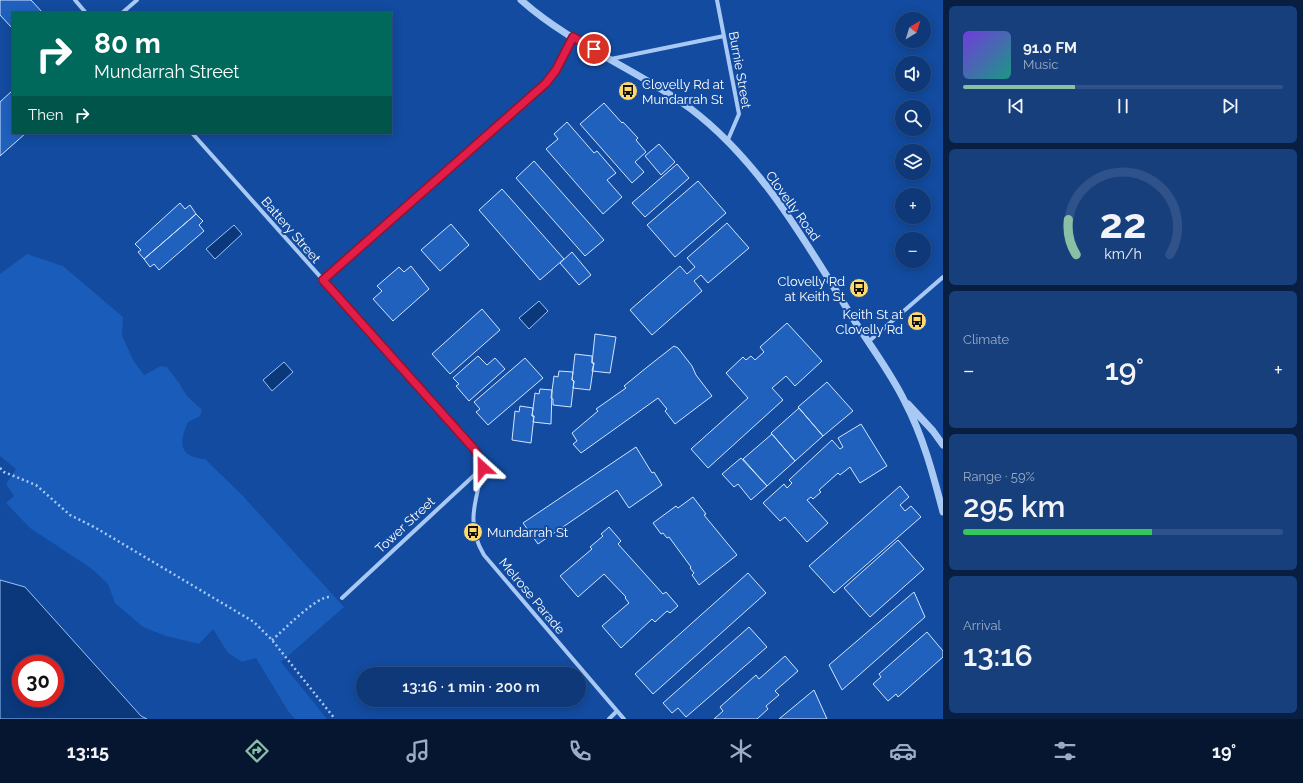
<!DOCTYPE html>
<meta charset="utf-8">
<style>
:root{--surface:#0e3877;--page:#173f7c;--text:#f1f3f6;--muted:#9bacc6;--line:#2e5289;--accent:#8abfa5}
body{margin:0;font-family:Raleway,sans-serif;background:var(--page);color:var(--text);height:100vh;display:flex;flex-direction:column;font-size:15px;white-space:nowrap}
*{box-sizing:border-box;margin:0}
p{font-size:13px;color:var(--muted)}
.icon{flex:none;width:22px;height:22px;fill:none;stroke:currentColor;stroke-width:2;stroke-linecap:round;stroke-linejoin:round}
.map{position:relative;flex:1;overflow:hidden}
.details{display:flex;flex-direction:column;gap:6px;padding:6px;background:#081f41;width:360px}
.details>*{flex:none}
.guide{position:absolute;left:12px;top:12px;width:380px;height:122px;border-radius:0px;box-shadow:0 2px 10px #0003,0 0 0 1px var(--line);background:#00695c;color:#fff;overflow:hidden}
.needle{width:26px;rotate:38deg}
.controls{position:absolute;left:895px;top:12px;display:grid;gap:8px}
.controls a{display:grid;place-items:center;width:36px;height:36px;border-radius:50%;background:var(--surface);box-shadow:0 2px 10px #0003,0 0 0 1px var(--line);font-size:20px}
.speed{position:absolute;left:12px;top:655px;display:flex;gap:8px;font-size:20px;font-weight:700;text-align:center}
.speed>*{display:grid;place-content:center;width:52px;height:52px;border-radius:50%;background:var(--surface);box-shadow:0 2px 10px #0003,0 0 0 1px var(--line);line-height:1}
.speed .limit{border:6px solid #d22;background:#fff;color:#111}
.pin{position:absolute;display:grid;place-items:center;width:34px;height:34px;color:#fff;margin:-17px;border:2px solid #fff;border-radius:50%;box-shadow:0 1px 4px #0007}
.me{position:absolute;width:44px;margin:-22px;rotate:336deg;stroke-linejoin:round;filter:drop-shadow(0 0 3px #0008)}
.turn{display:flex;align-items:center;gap:14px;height:84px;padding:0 16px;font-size:18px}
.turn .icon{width:52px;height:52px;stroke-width:2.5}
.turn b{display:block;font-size:28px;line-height:34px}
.then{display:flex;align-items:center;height:38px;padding:0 16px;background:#0003;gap:8px;font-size:15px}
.big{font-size:30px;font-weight:600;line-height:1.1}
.details .widget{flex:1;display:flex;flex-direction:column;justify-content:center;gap:6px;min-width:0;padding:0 14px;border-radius:6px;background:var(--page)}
.details .dial{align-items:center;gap:0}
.dial svg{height:104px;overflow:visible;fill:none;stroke:var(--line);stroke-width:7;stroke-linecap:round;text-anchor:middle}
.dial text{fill:var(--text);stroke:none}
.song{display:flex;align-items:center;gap:12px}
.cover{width:48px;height:48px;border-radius:6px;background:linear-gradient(135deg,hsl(260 70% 55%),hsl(170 70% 35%))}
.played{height:4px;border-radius:2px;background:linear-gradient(90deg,var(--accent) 35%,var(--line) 35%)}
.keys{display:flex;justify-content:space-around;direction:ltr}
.heat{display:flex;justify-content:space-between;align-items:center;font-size:22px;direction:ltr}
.charge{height:6px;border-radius:3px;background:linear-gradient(90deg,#34c759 59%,var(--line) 0)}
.trip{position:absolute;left:356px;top:667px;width:230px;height:40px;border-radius:20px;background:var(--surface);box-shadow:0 2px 10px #0003,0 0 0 1px var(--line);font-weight:600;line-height:40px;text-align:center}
.dock{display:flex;height:64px;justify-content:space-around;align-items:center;background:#061630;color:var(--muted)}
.dock .icon{width:28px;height:28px}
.dock .selected{color:var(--accent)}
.dock b{font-size:18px;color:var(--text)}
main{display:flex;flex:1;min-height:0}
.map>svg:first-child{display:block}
</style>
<main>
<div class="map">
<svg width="943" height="719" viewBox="0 0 943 719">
<rect width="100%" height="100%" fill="#124b9f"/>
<path fill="#1a5cb9" d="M27,254L63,266L123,317L122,335L133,360L144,375L161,366L167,367L179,383L187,396L202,410L200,416L188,422C179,442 178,457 205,459L242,495L344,607L281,662L327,719H295L288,711L256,658L242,662L228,653L213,629L199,644L166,636L143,627L115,603L108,584L92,569L30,528L6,503L14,496L6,484L16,469L0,456V274Z"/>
<path fill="#0b377b" stroke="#9bc3f8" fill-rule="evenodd" d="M234,225L242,234L215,259L206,249Z
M539,301L548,311L529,329L519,318Z
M284,362L293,372L272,391L263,380Z
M0,580L25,587L141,716L147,719H0ZM21,664H55V698H21Z"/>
<path fill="#2061be" stroke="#d2e4fe" d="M0,0H31L43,13H13V29L0,15Z
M13,90V133H26L0,156V102Z
M604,103L622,123L623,122L638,138L636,140L646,152L635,162L644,172L632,183L580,124Z
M567,122L594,153L597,151L616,173L607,180L622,197L603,214L546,149L558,139L554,134Z
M659,144L675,162L661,175L645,156Z
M534,161L604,240L585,256L516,178Z
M677,164L689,178L645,217L632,203Z
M698,181L726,213L675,257L647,225Z
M502,189L564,259L540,280L479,210Z
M180,203L185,209L190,205L196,214L144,259L138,252L141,250L135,244Z
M196,214L203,221L199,225L204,231L159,270L154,264L150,267L144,259Z
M727,223L749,248L708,283L701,275L694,281L702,291L652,335L630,310L680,266L687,274L695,267L687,258Z
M451,224L469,245L440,271L421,250Z
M572,252L591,275L579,285L560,263Z
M411,266L429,289L393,321L373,299L382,291L377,286L399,267L404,272Z
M482,309L500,330L450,374L432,354Z
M787,323L822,361L795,386L786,376L772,388L783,400L708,468L691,449L748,398L726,373L743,357L746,360L751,356L755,360L764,352L760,347Z
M595,334L616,337L610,373L592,371L594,363H592Z
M674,346L678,348L692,366L696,375L712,396L675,424L665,411L667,409L658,398L581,453L573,444L577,441L572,433L598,411L596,409L626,388L624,386L646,368Z
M575,354L592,356V363H594L590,390L573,388L574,381L572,380Z
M478,356L487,365L495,358L505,369L469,401L456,386L459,384L453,378Z
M525,358L543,378L488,425L476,412L480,409L474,402Z
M559,371L573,372L572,380L574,381L571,407L553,405V399L551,398L554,376L558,377Z
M827,382L853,411L823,436L798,407Z
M540,389L552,390L551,424L533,422L534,416H532L535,393L539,394Z
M520,406L533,408L532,416H534L531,443L512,440L515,411L519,412Z
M799,408L823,436L795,461L771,433Z
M861,424L887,466L860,483L850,467L840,475L838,473L819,490L821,492L813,499L811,497L807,500L828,523L807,542L785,517L780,521L763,503L784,484L787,488L792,483L789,480L832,440L840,449L843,447L838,438Z
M772,434L795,461L767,486L743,459Z
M636,447L652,473L654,472L662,485L629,508L617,490L538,544L523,523Z
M741,458L767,486L751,500L738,484L734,487L722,474Z
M900,486L909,497L900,505L905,511L911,506L921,517L834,593L809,566Z
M693,497L706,514L704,515L737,555L699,585L692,575L694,573L690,568L691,567L669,537L667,538L663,533L661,534L653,523L676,506L678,508Z
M609,527L621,541L618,544L663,594L666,592L678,606L670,613L667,611L655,622L652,619L621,648L602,626L629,603L625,598L626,597L604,574L578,597L560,576L592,549L590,547L603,536L601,534Z
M898,540L924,569L870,617L844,588Z
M748,573L766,593L653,694L635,674Z
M914,592L925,617L842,690L829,665Z
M749,627L767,647L686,717L678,708L672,713L663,703Z
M927,632L943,651V657L898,697L896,694L888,701L873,684L881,677L879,674Z
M785,656L798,671L775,691L779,695L766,706L768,709L757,719H714L723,711L720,707L756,675L759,679Z
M814,690L827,719H779Z"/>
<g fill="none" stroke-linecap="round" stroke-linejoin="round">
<path stroke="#a9c9f5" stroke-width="2.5" stroke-dasharray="2 3" stroke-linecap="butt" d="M0,468L4,472L36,485L70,515L96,528L254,622L272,640L335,719
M272,640C283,631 316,596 330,597"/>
<path stroke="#a9c9f5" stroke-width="4" d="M75,0L86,13
M717,0L739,114L727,142
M122,13L137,0
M611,59L724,36
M192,133L474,449L480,459L483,468C476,501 465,523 484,555L624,719
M323,280L546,83L556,70L573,37
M868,342L943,277
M342,598L482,468
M609,719L617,711"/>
<path stroke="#a9c9f5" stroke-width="7" d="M521,0C571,45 637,69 691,109C762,163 808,246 854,320C871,347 891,373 905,402C923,436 933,474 943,512
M908,404L933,431L943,445"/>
</g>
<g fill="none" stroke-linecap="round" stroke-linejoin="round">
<defs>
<path id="route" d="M483,468L480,459L474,449L323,280L546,83L556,70L573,37L594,49"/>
</defs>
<use href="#route" stroke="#92132f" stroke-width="10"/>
<use href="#route" stroke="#e11d48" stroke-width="7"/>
</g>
<defs>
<symbol id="bus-disc" viewBox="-11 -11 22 22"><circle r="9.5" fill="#ffd96c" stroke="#124b9f"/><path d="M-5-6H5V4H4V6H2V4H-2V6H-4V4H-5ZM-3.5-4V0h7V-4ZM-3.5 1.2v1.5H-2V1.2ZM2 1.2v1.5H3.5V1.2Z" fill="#111"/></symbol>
</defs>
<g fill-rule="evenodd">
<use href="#bus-disc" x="617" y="80" width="22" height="22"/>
<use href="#bus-disc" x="848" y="277" width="22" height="22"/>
<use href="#bus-disc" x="906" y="310" width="22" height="22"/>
<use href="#bus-disc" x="462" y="521" width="22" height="22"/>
</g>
<g text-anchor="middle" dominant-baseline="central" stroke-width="4" stroke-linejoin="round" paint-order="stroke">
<g font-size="13" fill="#fff" stroke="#124b9f">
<text transform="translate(740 70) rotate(80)">Burnie Street</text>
<text transform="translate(793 206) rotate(54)">Clovelly Road</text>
<text transform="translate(291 230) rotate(49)">Battery Street</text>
<text transform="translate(405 525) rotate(-43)">Tower Street</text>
<text transform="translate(532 596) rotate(50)">Melrose Parade</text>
</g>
<g font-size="13" fill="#fff" stroke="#124b9f" text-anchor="start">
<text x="642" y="84">Clovelly Rd at<tspan x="642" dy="15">Mundarrah St</tspan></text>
<text x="845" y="281" text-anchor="end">Clovelly Rd<tspan x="845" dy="15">at Keith St</tspan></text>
<text x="903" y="314" text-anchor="end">Keith St at<tspan x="903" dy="15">Clovelly Rd</tspan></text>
<text x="487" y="532">Mundarrah St</text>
</g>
</g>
</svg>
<div class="controls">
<a><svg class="needle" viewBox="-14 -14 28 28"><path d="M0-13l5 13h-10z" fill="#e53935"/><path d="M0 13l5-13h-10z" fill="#9bacc6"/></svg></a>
<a><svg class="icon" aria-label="sound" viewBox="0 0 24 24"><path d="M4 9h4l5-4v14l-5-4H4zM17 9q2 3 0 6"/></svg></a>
<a><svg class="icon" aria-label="search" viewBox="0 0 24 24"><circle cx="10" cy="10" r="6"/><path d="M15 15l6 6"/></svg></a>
<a><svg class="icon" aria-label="layers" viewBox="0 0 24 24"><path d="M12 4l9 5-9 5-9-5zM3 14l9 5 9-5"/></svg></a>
<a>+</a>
<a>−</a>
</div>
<div class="speed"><div class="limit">30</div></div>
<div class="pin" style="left:594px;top:49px;background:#d93025"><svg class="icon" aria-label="arrive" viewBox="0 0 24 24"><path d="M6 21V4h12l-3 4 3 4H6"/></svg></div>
<svg class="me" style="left:483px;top:468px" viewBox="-20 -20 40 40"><path d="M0-17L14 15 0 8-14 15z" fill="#e11d48" stroke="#fff" stroke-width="4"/></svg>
<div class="trip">13:16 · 1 min · 200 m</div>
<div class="guide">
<div class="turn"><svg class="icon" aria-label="right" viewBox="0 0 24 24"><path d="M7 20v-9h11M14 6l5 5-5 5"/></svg><div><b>80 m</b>Mundarrah Street</div></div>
<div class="then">Then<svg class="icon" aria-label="right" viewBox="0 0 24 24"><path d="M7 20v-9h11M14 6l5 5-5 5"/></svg></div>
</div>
</div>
<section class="details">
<div class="widget">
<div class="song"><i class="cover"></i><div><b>91.0 FM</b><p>Music</p></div></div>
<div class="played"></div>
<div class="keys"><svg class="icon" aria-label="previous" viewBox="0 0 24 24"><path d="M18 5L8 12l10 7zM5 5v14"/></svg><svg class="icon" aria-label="pause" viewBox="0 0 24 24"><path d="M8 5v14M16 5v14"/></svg><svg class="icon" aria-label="next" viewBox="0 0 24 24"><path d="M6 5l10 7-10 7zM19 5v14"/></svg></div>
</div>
<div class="widget dial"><svg viewBox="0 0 100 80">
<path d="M14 69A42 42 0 1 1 86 69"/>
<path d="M14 69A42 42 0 0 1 8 42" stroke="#8abfa5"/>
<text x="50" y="56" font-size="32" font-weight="700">22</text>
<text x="50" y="72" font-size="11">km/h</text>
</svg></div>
<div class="widget"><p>Climate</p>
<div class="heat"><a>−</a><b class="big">19°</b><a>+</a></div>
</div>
<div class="widget"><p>Range · 59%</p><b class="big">295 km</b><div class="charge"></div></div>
<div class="widget"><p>Arrival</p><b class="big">13:16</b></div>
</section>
</main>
<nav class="dock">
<b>13:15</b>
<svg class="icon selected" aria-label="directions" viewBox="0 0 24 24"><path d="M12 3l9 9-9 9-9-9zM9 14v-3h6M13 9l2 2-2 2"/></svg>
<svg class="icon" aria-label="music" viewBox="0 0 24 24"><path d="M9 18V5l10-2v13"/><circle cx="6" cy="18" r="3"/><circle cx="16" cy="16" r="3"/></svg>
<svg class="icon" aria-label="phone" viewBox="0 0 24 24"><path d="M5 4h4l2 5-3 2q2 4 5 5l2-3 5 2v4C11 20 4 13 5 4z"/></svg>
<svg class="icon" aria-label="climate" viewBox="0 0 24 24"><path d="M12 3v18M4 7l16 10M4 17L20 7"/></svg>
<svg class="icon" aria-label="car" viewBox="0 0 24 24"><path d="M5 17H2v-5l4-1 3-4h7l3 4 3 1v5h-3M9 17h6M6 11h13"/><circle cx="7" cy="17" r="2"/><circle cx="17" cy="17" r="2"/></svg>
<svg class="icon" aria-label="filters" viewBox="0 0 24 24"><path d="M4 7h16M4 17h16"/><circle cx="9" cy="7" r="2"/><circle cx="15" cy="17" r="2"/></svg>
<b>19°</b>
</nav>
